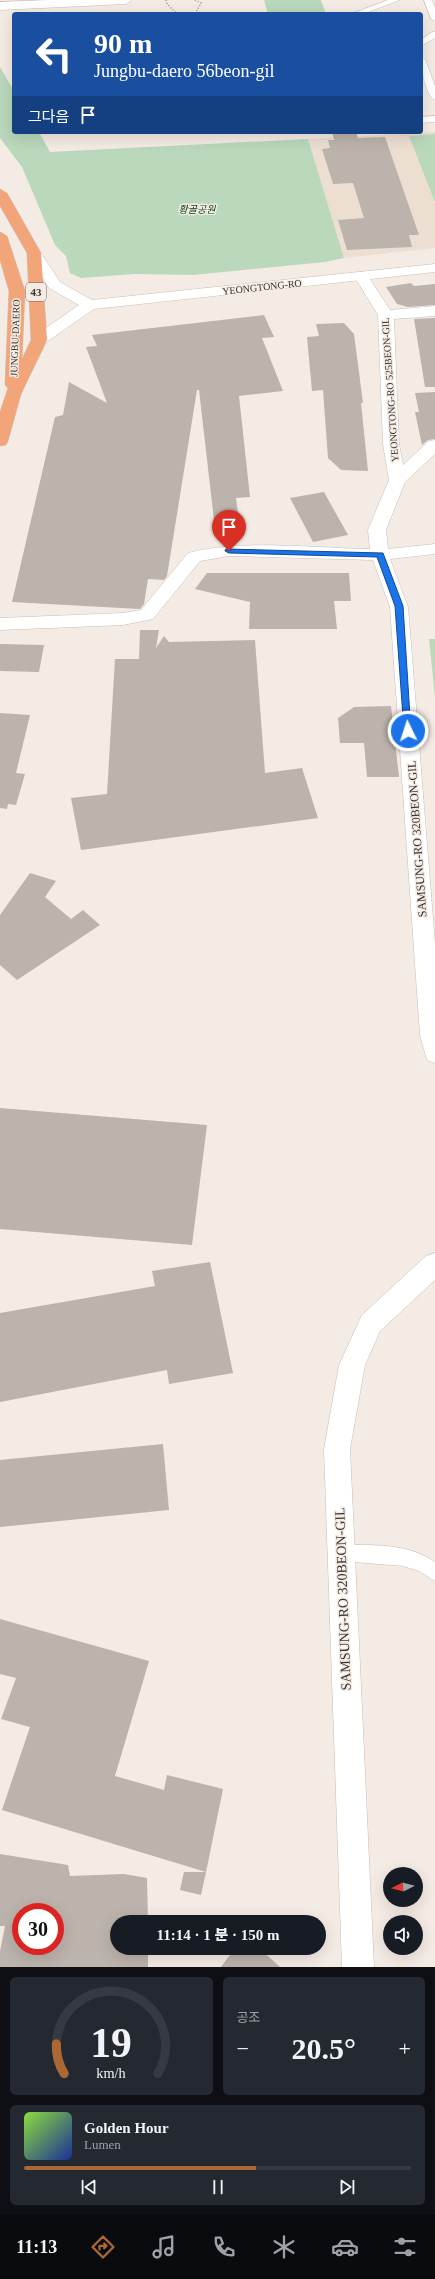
<!DOCTYPE html>
<html lang="ko">
<meta charset="utf-8">
<style>
:root{--surface:#171b24;--page:#242831;--text:#f1f3f6;--muted:#9ea1a6;--line:#363941;--accent:#ab6835}
body{margin:0;font-family:"Times New Roman","Noto Sans KR",serif;background:var(--page);color:var(--text);height:100vh;display:flex;flex-direction:column;font-size:15px;white-space:nowrap}
*{box-sizing:border-box;margin:0}
p{font-size:13px;color:var(--muted)}
.icon{flex:none;width:22px;height:22px;fill:none;stroke:currentColor;stroke-width:2;stroke-linecap:round;stroke-linejoin:round}
.map{position:relative;height:1967px;overflow:hidden}
.side{display:flex;flex-direction:column;gap:10px;padding:10px;background:#0d0f14;flex:1}
.side>*{flex:none}
.hud{position:absolute;left:12px;top:12px;width:411px;height:122px;border-radius:4px;box-shadow:0 4px 16px #0002;background:#1a4fa0;color:#fff;overflow:hidden}
.needle{width:26px;rotate:264deg}
.buttons{position:absolute;left:383px;top:1867px;display:grid;gap:8px}
.buttons a{display:grid;place-items:center;width:40px;height:40px;border-radius:50%;background:var(--surface);box-shadow:0 4px 16px #0002;font-size:20px}
.speed{position:absolute;left:12px;top:1903px;display:flex;gap:8px;font-size:20px;font-weight:700;text-align:center}
.speed>*{display:grid;place-content:center;width:52px;height:52px;border-radius:50%;background:var(--surface);box-shadow:0 4px 16px #0002;line-height:1}
.speed .limit{border:6px solid #d22;background:#fff;color:#111}
.pin{position:absolute;display:grid;place-items:center;width:34px;height:34px;color:#fff;margin:-41px -17px;border-radius:50% 50% 50% 0;rotate:-45deg;box-shadow:0 0 4px #0007}
.pin .icon{rotate:45deg}
.me{position:absolute;width:44px;margin:-22px;rotate:356deg;stroke-linejoin:round;filter:drop-shadow(0 0 3px #0008)}
.turn{display:flex;align-items:center;gap:14px;height:84px;padding:0 16px;font-size:18px}
.turn .icon{width:52px;height:52px;stroke-width:2.5}
.turn b{display:block;font-size:28px;line-height:34px}
.then{display:flex;align-items:center;height:38px;padding:0 16px;background:#0003;gap:8px;font-size:15px}
.big{font-size:30px;font-weight:800;line-height:1.1}
.side .tile{flex:1;display:flex;flex-direction:column;justify-content:center;gap:6px;min-width:0;padding:0 14px;border-radius:6px;background:var(--page)}
.side .dial{align-items:center;gap:0}
.dial svg{height:104px;overflow:visible;fill:none;stroke:var(--line);stroke-width:7;stroke-linecap:round;text-anchor:middle}
.dial text{fill:var(--text);stroke:none}
.song{display:flex;align-items:center;gap:12px}
.cover{width:48px;height:48px;border-radius:6px;background:linear-gradient(135deg,hsl(90 70% 55%),hsl(230 70% 35%))}
.played{height:4px;border-radius:2px;background:linear-gradient(90deg,var(--accent) 60%,var(--line) 60%)}
.keys{display:flex;justify-content:space-around;direction:ltr}
.heat{display:flex;justify-content:space-between;align-items:center;font-size:22px;direction:ltr}
.side .tiles{flex:1;display:grid;gap:10px;grid-template-columns:1fr 1fr}
.tile:last-child{grid-column:span 2}
.trip{position:absolute;left:110px;top:1915px;width:216px;height:40px;border-radius:20px;background:var(--surface);box-shadow:0 4px 16px #0002;font-weight:800;line-height:40px;text-align:center}
.dock{display:flex;height:64px;justify-content:space-around;align-items:center;background:#090b0e;color:var(--muted)}
.dock .icon{width:28px;height:28px}
.dock .on{color:var(--accent)}
.dock b{font-size:18px;color:var(--text)}
.map>svg:first-child{display:block}
</style>
<div class="map">
<svg width="435" height="1967" viewBox="0 0 435 1967">
<rect width="100%" height="100%" fill="#f4ebe4"/>
<path fill="#edded2" d="M435,132V248L344,258L308,139Z"/>
<path fill="#bad8bb" d="M264,0H321L326,14H268Z
M0,67L14,91V132H39L50,152L308,139L344,258L325,262L193,275L134,274L81,278L70,273L66,256L55,245L22,167L0,138Z
M435,134V202L409,136Z
M429,639H435V697Z"/>
<path fill="#bbb3ac" fill-rule="evenodd" d="M332,132H356L358,138L385,137L419,235H409L412,247L347,250L338,220L364,218L353,183L333,184L322,149L330,148L328,140H334Z
M411,283L414,286L435,284V305L408,307L397,304L386,287Z
M264,315L274,337L262,338L283,391L239,396L250,497L236,498L240,528L215,529L199,390H197L167,576L164,580L148,579L144,604L140,609L12,602L55,417L63,415L69,382L107,403L86,347L97,346L92,335Z
M435,318V387H425L414,319Z
M344,323L354,334L363,403H361L368,471L341,470L328,458L323,390L312,391L307,337L319,336L316,324Z
M435,392V439L428,440L422,445L415,412H419L415,393Z
M324,492L348,535L313,542L290,498Z
M207,573H349L351,601H334L337,629H249L250,602L195,589Z
M140,630H159L156,648L164,636L169,642L255,640L265,773L302,768L318,818L81,850L71,798L107,794L115,659H139Z
M0,644L44,645L39,672L0,671Z
M391,706L399,777H367L364,743H340L338,718L354,707Z
M0,713L30,715L16,773L25,774L16,805L8,804L7,809L0,808Z
M30,873L56,881L45,897L71,919L83,910L100,925L17,980L0,965V915Z
M0,1108L207,1125L192,1245L0,1229Z
M210,1262L233,1373L169,1384L167,1370L0,1402V1313L155,1286L152,1271Z
M163,1444L169,1510L0,1527V1460Z
M0,1619L149,1661L115,1776L164,1790L167,1775L223,1789L206,1872L2,1810L30,1727L1,1719L16,1678L0,1674Z
M0,1854L68,1865L70,1876L124,1874L147,1878L148,1922H117V1948H148V1967H0V1951L5,1926H0ZM21,1912H55V1946H21Z
M184,1872H206L201,1895L180,1890Z
M235,1948H259L280,1967H221Z"/>
<g fill="none" stroke-linecap="round" stroke-linejoin="round">
<defs>
<path id="service" d="M388,0H400L363,14H351Z
M424,0H432L435,8V21L431,19Z
M432,32H435V38L421,46V40Z
M421,57L425,59L435,86V100C425,96 421,66 421,57Z
M435,116V122L421,123V117Z
M341,1545C372,1545 408,1543 435,1562V1581L419,1571L403,1566L341,1561L335,1559L332,1553L335,1547Z"/>
<path id="minor" d="M49,0H132L126,4L0,10V2Z
M361,272L366,273L390,310L435,306V316L394,319L399,444L403,465L429,441L435,440V454L405,482L386,530L388,549L435,544V554L390,559L408,607L435,944V1063L427,1060L420,1035L390,607L373,560L229,556L200,561L153,619L123,625L0,630V618L123,613L141,610L188,553C243,539 313,548 370,549L368,530L389,480L383,444L378,315L354,276Z
M435,1253V1280L380,1331L365,1365L350,1449L374,1967H342L324,1449L339,1365L362,1315L426,1256Z"/>
<path id="tertiary" d="M34,249L39,250L60,282L92,300L435,264V272L94,309L45,343H33L31,340L33,337L79,305L49,288L27,253Z"/>
<path id="primary" d="M0,189L7,193L41,253L47,340L21,394L8,441L6,445L0,446V412L8,388L5,385L9,291L0,260V232L7,236L25,291L22,359L31,340L27,253L0,206Z"/>
</defs>
<use href="#service" stroke="#c6beb7" stroke-width="1"/>
<use href="#minor" stroke="#c6beb7" stroke-width="1"/>
<use href="#tertiary" stroke="#c6beb7" stroke-width="1"/>
<use href="#primary" stroke="#cbcaca" stroke-width="1"/>
<path stroke="#958f8a" stroke-width="1.5" stroke-dasharray="1 2" stroke-linecap="butt" d="M166,0L167,4L177,14
M195,0L201,3L195,14"/>
<use href="#service" fill="#fff" fill-rule="evenodd"/>
<use href="#minor" fill="#fff" fill-rule="evenodd"/>
<use href="#tertiary" fill="#fff" fill-rule="evenodd"/>
<use href="#primary" fill="#f1a579" fill-rule="evenodd"/>
</g>
<path fill="#1a73e8" stroke="#114b97" d="M226,549L383,553L403,606L411,733L404,731L395,606L377,557L229,553L225,551Z"/>
<g text-anchor="middle" dominant-baseline="central" stroke-width="3" stroke-linejoin="round" paint-order="stroke">
<g font-size="10" font-style="italic" fill="#0a4115" stroke="#f4ebe4">
<text x="197" y="209">황골공원</text>
</g>
<g font-size="10" fill="#383532" stroke="#f4ebe4">
<text transform="translate(262 287) rotate(-6)">YEONGTONG-RO</text>
<text transform="translate(15 338) rotate(-88)">JUNGBU-DAERO</text>
<text transform="translate(390 390) rotate(-94)">YEONGTONG-RO 525BEON-GIL</text>
</g>
<rect fill="#f4ebe4" stroke="#706c67" stroke-width="1" x="26" y="283" width="20" height="18" rx="3"/>
<g font-size="11" font-weight="bold" fill="#383532">
<text x="36" y="292">43</text>
</g>
<g font-size="12" fill="#383532" stroke="#f4ebe4">
<text transform="translate(417 839) rotate(-94)">SAMSUNG-RO 320BEON-GIL</text>
</g>
<g font-size="14" fill="#383532" stroke="#f4ebe4">
<text transform="translate(343 1599) rotate(-92)">SAMSUNG-RO 320BEON-GIL</text>
</g>
</g>
</svg>
<div class="buttons">
<a><svg class="needle" viewBox="-14 -14 28 28"><path d="M0-13l5 13h-10z" fill="#e53935"/><path d="M0 13l5-13h-10z" fill="#9ea1a6"/></svg></a>
<a><svg class="icon" aria-label="sound" viewBox="0 0 24 24"><path d="M4 9h4l5-4v14l-5-4H4zM17 9q2 3 0 6"/></svg></a>
</div>
<div class="speed"><div class="limit">30</div></div>
<div class="pin" style="left:229px;top:551px;background:#d93025"><svg class="icon" aria-label="arrive" viewBox="0 0 24 24"><path d="M6 21V4h12l-3 4 3 4H6"/></svg></div>
<svg class="me" style="left:408px;top:731px" viewBox="-20 -20 40 40"><circle r="17" fill="#1a73e8" stroke="#fff" stroke-width="3"/><path d="M0-11L8 9 0 5-8 9z" fill="#fff"/></svg>
<div class="trip">11:14 · 1 분 · 150 m</div>
<div class="hud">
<div class="turn"><svg class="icon" aria-label="left" viewBox="0 0 24 24"><path d="M17 20v-9H6M10 6l-5 5 5 5"/></svg><div><b>90 m</b>Jungbu-daero 56beon-gil</div></div>
<div class="then">그다음<svg class="icon" aria-label="arrive" viewBox="0 0 24 24"><path d="M6 21V4h12l-3 4 3 4H6"/></svg></div>
</div>
</div>
<section class="side">
<div class="tiles">
<div class="tile dial"><svg viewBox="0 0 100 80">
<path d="M14 69A42 42 0 1 1 86 69"/>
<path d="M14 69A42 42 0 0 1 8 46" stroke="#ab6835"/>
<text x="50" y="56" font-size="32" font-weight="700">19</text>
<text x="50" y="72" font-size="11">km/h</text>
</svg></div>
<div class="tile"><p>공조</p>
<div class="heat"><a>−</a><b class="big">20.5°</b><a>+</a></div>
</div>
<div class="tile">
<div class="song"><i class="cover"></i><div><b>Golden Hour</b><p>Lumen</p></div></div>
<div class="played"></div>
<div class="keys"><svg class="icon" aria-label="previous" viewBox="0 0 24 24"><path d="M18 5L8 12l10 7zM5 5v14"/></svg><svg class="icon" aria-label="pause" viewBox="0 0 24 24"><path d="M8 5v14M16 5v14"/></svg><svg class="icon" aria-label="next" viewBox="0 0 24 24"><path d="M6 5l10 7-10 7zM19 5v14"/></svg></div>
</div>
</div>
</section>
<nav class="dock">
<b>11:13</b>
<svg class="icon on" aria-label="directions" viewBox="0 0 24 24"><path d="M12 3l9 9-9 9-9-9zM9 14v-3h6M13 9l2 2-2 2"/></svg>
<svg class="icon" aria-label="music" viewBox="0 0 24 24"><path d="M9 18V5l10-2v13"/><circle cx="6" cy="18" r="3"/><circle cx="16" cy="16" r="3"/></svg>
<svg class="icon" aria-label="phone" viewBox="0 0 24 24"><path d="M5 4h4l2 5-3 2q2 4 5 5l2-3 5 2v4C11 20 4 13 5 4z"/></svg>
<svg class="icon" aria-label="climate" viewBox="0 0 24 24"><path d="M12 3v18M4 7l16 10M4 17L20 7"/></svg>
<svg class="icon" aria-label="car" viewBox="0 0 24 24"><path d="M5 17H2v-5l4-1 3-4h7l3 4 3 1v5h-3M9 17h6M6 11h13"/><circle cx="7" cy="17" r="2"/><circle cx="17" cy="17" r="2"/></svg>
<svg class="icon" aria-label="filters" viewBox="0 0 24 24"><path d="M4 7h16M4 17h16"/><circle cx="9" cy="7" r="2"/><circle cx="15" cy="17" r="2"/></svg>
</nav>
